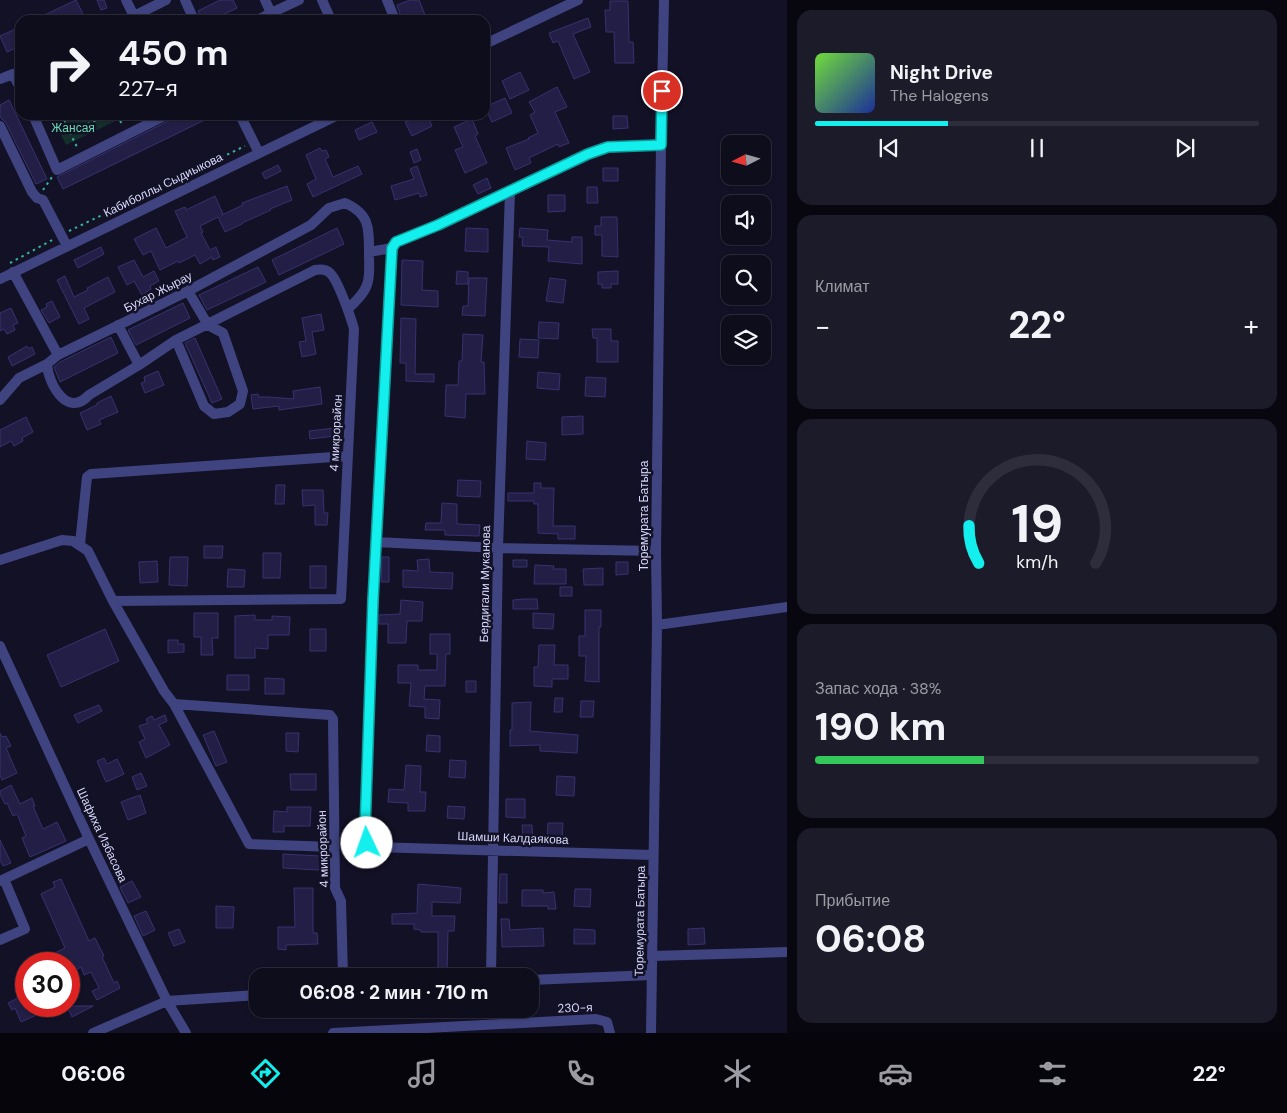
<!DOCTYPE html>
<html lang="ru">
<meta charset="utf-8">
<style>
:root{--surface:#0e0d1c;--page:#1c1b29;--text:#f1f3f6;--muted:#9b9ca3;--line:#2e2d3b;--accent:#12efec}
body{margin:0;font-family:"DM Sans",sans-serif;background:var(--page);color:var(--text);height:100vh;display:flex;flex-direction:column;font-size:19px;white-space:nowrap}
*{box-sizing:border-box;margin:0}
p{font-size:16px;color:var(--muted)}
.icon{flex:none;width:28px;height:28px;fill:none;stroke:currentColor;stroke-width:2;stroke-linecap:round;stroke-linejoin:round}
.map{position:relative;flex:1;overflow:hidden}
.side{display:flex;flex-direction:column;gap:10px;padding:10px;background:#08070f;width:500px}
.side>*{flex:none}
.guide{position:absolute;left:15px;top:15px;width:475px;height:105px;border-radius:15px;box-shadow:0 1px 4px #0004,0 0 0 1px var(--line);background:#0e0d1c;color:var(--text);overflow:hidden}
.needle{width:32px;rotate:264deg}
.buttons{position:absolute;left:721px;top:135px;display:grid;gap:10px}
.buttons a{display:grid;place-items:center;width:50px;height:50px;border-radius:10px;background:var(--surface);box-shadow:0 1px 4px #0004,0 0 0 1px var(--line);font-size:25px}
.speed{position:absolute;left:15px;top:952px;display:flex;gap:10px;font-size:25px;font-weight:700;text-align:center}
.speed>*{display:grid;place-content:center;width:65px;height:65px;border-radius:50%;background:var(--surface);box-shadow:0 1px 4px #0004,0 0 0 1px var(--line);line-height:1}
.speed .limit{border:8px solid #d22;background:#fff;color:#111}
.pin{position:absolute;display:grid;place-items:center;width:42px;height:42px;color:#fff;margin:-21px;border:2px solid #fff;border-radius:50%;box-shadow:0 1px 5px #0007}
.me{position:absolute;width:55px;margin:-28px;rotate:357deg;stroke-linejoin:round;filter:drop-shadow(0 0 4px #0008)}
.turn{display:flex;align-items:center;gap:18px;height:105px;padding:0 20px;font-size:22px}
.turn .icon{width:65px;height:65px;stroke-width:2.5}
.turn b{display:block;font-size:35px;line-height:42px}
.big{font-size:38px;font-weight:700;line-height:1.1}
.side .card{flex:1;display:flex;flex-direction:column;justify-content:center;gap:8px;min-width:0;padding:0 18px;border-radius:15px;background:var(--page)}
.side .dial{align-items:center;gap:0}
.dial svg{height:130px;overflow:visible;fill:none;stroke:var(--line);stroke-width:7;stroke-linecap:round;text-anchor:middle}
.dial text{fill:var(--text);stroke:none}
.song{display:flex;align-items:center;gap:15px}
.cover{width:60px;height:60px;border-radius:8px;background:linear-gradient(135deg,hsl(100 70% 55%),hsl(230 70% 35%))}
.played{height:5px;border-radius:2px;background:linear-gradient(90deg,var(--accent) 30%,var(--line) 30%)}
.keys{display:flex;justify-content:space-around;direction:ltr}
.heat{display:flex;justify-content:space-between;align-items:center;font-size:28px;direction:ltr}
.charge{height:8px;border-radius:4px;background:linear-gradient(90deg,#34c759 38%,var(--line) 0)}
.trip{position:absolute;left:249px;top:968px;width:290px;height:50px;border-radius:15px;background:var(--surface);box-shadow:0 1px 4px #0004,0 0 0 1px var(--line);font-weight:700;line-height:50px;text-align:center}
.tab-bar{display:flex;height:80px;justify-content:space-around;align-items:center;background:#06050b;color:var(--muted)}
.tab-bar .icon{width:35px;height:35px}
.tab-bar .selected{color:var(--accent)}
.tab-bar b{font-size:22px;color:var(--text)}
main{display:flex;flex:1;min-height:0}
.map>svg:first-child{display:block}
</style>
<main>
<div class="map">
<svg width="787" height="1033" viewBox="0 0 787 1033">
<rect width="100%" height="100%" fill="#121126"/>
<path fill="#142f2b" d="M51,115H128L66,145Z"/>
<path fill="#221e45" stroke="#373270" d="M76,0L84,16L75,20H34Z
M97,0H104L107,8L101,10Z
M220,0H233L237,8L213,20H201L198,11Z
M410,0H419L425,15L412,20H402L397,5Z
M610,1H628L629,42H633L634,63H615L614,32H606L605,10H610Z
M588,18L591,27L573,34L590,72L574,79L558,41L553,43L549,33Z
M20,27V46L7,52L0,36Z
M520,72L529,90L510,99L502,81Z
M557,87L567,107L555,112L569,143L559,147L558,144L529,158L531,163L515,170L506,148L529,139L528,138L538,133L530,115L535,112L529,102Z
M505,98L512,113L492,122L485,107Z
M9,100L47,179L36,184L6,123L0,117V105Z
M180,115H215L63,189L57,177Z
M408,115H427L432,126L412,136L405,122L411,120Z
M613,116H627L628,128L613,129Z
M472,119L478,134L475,136L487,163L465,173L455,150L463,147L454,127Z
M372,122L377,132L359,140L355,130Z
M320,148L322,151L326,150L329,157L325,159L333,177L358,166L362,174L313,197L307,184L316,179L306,155Z
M417,149L421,160L414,163L410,152Z
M278,165L281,171L265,179L262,173Z
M417,166L427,195L420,197L419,193L395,200L391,186L414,179L410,169Z
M603,168H618V181H603Z
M487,178L491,188L478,194L473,185Z
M287,186L292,200L270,209L271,210L242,223V224L225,232L218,217L200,226L203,232L201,233L210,250L216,247L220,257L213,260L212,257L200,264L195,255L179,263L178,261L160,270L151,251L143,255L134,239L156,228L166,248L187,237L175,211L185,207L186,210L215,196L223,214L222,215L243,205L242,203Z
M587,187H597L598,203H587Z
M548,195H565V211L548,212Z
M601,217H617L618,257L602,256V235H595V226H601Z
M337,228L344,244L279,275L272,260Z
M466,228L488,229V252L465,251Z
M520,228L548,230L547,240L572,242V237H582V264L548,261L549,247L522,246L523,237H519Z
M101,247L104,254L78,268L74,260Z
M134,260L143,277L154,271L159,281L150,286L151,289L142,295L134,281L127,285L118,267Z
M402,260L423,261L422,290L438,291V307L401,305Z
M258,267L266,282L207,310L199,295Z
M457,271L468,272V284H456Z
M618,271V284H611V288H602V284H598V272Z
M65,276L74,297L88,290L87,288L108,277L115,292L84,308L89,319L79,324L57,280Z
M469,278H487L485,316L462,315L463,306H468Z
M550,278L566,280L563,303L546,301Z
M52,301L60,317L49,323L41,310L47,307L46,304Z
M183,303L190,318L136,345L128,330Z
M11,308L18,323L13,325L15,330L7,334L4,329L0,331V313Z
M321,314L324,330L312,332L316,354L302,357L299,342L306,341L302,318Z
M401,318L416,319L415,374H434V382L406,381V363H400Z
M539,322L559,323L558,339L538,338Z
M592,329H611V341H618V362H597V338H593Z
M463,334L483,335L481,362H484L485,394H466L465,418L445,416L446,385H458L459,361H462Z
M111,337L118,353L60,382L54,367L60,362Z
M195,338L222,399L212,403L185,343Z
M520,339L539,340L538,358L519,357Z
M27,346L29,349L32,347L35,354L12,366L8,357Z
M158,371L164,385L145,393L141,383L145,382L144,377Z
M538,372L560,374L559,390L537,388Z
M586,377L606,378L605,397L585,396Z
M320,387L322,404L279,410V406L253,409L251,395L258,394L259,397H269L294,399L293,391Z
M111,396L118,412L99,420L101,424L87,430L80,413L97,405V403Z
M583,416V434L562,435V417Z
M26,417L33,432L22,438L23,441L14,446L11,441L0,447V430Z
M335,428V436L310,439L309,431Z
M527,441L546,443L545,460L526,459Z
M458,480L481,481L480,497L457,496Z
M534,483H541V488H554L553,526H575V539H558V534L538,533V504H534V501H508V493H534Z
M276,485H285L284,504H275Z
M302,490H323L324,513H328L327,525H315V505L303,506Z
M442,503L457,504V524L480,525L479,536L445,535V530H425L426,523H441Z
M204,546H223L222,558H204Z
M263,553H281L280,578H263Z
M170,557H188L187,586L169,585Z
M382,557H389V582H381Z
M429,559L430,572L453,573L452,589L403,587V570L418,571L417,560Z
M513,560H527V567H513Z
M157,561L158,582L140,583L139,562Z
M616,562H628V574L616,575Z
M535,565L554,566L553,569H566V584H534Z
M310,566H326V588H310Z
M603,568V585H584L583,569Z
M228,569L245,570L244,587H227Z
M560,587H572V596H560Z
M524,599H537L538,609H513V600Z
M401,600L423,602L422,621H407L406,643H388V624H379V615L400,614Z
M585,610H601V627H599V682L585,681L586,656H579V636H585Z
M194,613H218V638H212L213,655H201V637H194Z
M533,613L554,614L553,629L533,628Z
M255,615V620H272V616L290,617L289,635H268V649L255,648V658H235V616Z
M105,629L119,661L61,687L47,655Z
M310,629H326V651H310Z
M430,634H450V654H446L445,686H425L424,699L440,700L439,719L425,718V707L409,706L411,683H398V665H418V670H437V654H430Z
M168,640H178V644H184V652L168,653Z
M539,645H555L554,665H568V679H552V687L534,686V667H538Z
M227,675H249V690H227Z
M265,678L284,679V694H265Z
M466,681H476V692H466Z
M555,698H563L562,712H554Z
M581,701H594L593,717H580Z
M531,702L530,731L578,735L577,753L540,751V745L510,746V730H512V703Z
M99,705L102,711L78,723L74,715Z
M165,715L167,721L159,725L170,745L146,758L139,742L145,739L139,726L148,723L146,719L152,716L154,720Z
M214,731L227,762L216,766L203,735Z
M0,733L2,737L6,736L11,746L6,748L17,773L2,780L0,775Z
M286,733H299L298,752L286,751Z
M427,735L440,736V752L426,751Z
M104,758L107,764L117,759L124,774L106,782L97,761Z
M450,760L466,761L465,778L449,777Z
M406,765L421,766L420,792H426L425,811H408V803L388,802L389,789L404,790Z
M141,773L147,786L137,790L132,777Z
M290,774H316V790H291Z
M557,776L575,777L574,796L556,795Z
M11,785L20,804L32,798L35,806H33L43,829L57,822L66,841L30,857L22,838L26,836L17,814L13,816L7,803L5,804L0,794V791Z
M140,795L146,813L128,820L121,802Z
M506,799H525V818L506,817Z
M448,806L465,807L464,819L447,818Z
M287,807H311L310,826H284V832H273L274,811L287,812Z
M548,823H563L562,840L547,839Z
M522,825H532L533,842H523Z
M0,840L11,863L3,866L0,860Z
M283,854L320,856L319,870L283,868Z
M500,874H507V903H499Z
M61,879L89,941L95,938L104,956L102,957L114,983L117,981L120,988L97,1000L92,991L99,988L91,972L84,975L81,967L74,971L71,965L69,967V964H53L49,956L65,948L41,894L55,887L53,882Z
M132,881L141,897L128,903L120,887Z
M418,884L461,888L460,903L432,902V916H455L454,931H448L447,973H438V932H421V930L414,929V924H392V914L417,913Z
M294,888H313V933H317L318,944L286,945V950L278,949V927H295Z
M575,889H591L590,907L574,906Z
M522,890H543V893L554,892L556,909H548V906H522Z
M216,906L234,907L233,928H216Z
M146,911L155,930L143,936L134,916Z
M501,919H509L510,930L543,928L544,946L502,947Z
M704,928L705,944L688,945V929Z
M179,929L185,942L174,946L168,933Z
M574,929L595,930V944H574Z
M26,994V1006H56L21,1022L15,1008L12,1010L8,1003Z
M67,1006H93L72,1017Z"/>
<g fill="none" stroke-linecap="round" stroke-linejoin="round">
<path stroke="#38b19c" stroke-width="2" stroke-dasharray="2.5 4" stroke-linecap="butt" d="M158,15L160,20
M61,115L78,149
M117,115L123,126
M70,133L106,115
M43,190L52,177
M69,231L245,146
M10,263L54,239"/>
<path stroke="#3f4481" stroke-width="10" d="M185,0L194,20
M322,0L331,20
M387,0L395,20
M271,13L299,0
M134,16L166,0
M125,20L134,16L126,0
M258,20L271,13L265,0
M485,44L578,0
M0,79L13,74L20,88
M33,115L57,170L166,115
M240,115L259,153
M0,126L32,192L37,198L43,200L67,246
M369,252L392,248
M13,272L58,355
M0,279L338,115
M118,325L139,365
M176,340L204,406L214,414L228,412L240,404L243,391L223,333L208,325L188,291
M47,364C48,383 67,419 89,395L139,365L176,340L315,270C320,269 326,269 330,273C338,280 351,318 354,329L341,599L113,601
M0,400L19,378L47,364L58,355L188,291L311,225L329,208L345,203C370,214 369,228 369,254C369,262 370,272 368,281C366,292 356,301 348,309
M376,542L498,548L656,551
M80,544L87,477L91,474L348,456
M0,560L62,540L73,541L88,551L113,601L164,691L174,704L330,715L333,719L335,888L341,901L343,976
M657,625L787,607
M0,646L89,839L167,1001L186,1033
M174,704L249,844L334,847
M653,855L373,847L367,843L365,831L373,600L392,248L396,242L438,225L588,154L608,147L661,145
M0,881L89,839
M0,940L25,929L4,879
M652,956L787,952
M491,976L498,548L510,192
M530,980L652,975
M93,1033L167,1001L258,995
M333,1033L596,1019L607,1022L610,1033
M651,1033L657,625L656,551L661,145L664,0"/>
</g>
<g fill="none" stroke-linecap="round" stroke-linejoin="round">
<defs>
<path id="route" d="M367,843L365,831L373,600L392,248L396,242L438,225L588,154L608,147L661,145L662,91"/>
</defs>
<use href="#route" stroke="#0c9b99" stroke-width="12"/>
<use href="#route" stroke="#12efec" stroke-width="9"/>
</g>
<g text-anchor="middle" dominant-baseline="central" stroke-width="5" stroke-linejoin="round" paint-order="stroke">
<g font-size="12" fill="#68d8b0" stroke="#121126">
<text x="73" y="128">Жансая</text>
</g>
<g font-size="12" fill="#d8d8fc" stroke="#121126">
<text transform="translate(163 185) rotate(-26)">Кабиболлы Сыдиыкова</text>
<text transform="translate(158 292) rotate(-27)">Бухар Жырау</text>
<text transform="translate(336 433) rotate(-87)">4 микрорайон</text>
<text transform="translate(644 516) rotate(-90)">Торемурата Батыра</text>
<text transform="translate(485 584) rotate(-89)">Бердигали Муканова</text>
<text transform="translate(102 835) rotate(65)">Шафиха Избасова</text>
<text transform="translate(513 838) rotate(2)">Шамши Калдаякова</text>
<text transform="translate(323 849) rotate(-92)">4 микрорайон</text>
<text transform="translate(640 921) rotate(-89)">Торемурата Батыра</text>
<text transform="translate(575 1008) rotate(-2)">230-я</text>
</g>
</g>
</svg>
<div class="buttons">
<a><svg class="needle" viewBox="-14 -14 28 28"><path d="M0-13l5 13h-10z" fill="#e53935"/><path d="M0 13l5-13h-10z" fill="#9b9ca3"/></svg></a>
<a><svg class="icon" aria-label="sound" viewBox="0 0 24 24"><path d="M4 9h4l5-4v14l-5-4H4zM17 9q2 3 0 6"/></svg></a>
<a><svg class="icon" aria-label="search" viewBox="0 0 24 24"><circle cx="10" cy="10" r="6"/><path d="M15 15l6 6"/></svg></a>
<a><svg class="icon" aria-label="layers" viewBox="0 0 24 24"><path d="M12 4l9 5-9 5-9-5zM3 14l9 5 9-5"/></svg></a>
</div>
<div class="speed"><div class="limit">30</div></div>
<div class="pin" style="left:662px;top:91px;background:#d93025"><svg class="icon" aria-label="arrive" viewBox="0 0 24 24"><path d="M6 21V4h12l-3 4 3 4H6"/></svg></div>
<svg class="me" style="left:367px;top:843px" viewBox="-20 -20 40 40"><circle r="19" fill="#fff"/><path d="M0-13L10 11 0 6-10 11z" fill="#12efec"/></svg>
<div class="trip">06:08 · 2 мин · 710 m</div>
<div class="guide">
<div class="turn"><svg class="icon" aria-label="right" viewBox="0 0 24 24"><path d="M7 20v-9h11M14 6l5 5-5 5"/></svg><div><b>450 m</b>227-я</div></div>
</div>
</div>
<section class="side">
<div class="card">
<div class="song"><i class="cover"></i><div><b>Night Drive</b><p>The Halogens</p></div></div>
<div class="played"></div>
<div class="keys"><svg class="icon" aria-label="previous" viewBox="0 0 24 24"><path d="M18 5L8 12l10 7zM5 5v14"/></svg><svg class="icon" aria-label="pause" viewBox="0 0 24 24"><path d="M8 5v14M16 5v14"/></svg><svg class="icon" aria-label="next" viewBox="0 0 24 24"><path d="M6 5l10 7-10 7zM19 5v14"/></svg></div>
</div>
<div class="card"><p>Климат</p>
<div class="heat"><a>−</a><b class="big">22°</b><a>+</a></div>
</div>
<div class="card dial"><svg viewBox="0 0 100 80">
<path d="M14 69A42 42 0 1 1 86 69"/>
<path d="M14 69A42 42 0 0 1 8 46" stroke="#12efec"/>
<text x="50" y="56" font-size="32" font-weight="700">19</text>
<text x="50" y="72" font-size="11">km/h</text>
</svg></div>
<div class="card"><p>Запас хода · 38%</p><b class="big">190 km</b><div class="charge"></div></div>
<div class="card"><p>Прибытие</p><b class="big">06:08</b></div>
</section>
</main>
<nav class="tab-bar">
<b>06:06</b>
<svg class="icon selected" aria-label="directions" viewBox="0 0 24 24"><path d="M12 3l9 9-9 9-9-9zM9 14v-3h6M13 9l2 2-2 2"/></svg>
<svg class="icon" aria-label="music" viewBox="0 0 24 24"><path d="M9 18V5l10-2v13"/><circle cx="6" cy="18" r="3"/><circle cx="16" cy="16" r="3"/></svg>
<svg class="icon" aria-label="phone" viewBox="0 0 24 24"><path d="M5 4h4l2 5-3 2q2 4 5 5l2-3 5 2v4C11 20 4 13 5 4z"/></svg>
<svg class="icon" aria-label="climate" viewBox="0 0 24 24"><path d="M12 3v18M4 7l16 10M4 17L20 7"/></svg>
<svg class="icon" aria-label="car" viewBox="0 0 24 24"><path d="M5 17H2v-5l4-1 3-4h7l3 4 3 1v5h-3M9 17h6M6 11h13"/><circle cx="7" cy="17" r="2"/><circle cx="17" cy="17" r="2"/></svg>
<svg class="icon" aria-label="filters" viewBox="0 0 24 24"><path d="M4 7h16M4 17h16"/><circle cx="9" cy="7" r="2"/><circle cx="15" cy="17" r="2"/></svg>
<b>22°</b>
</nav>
